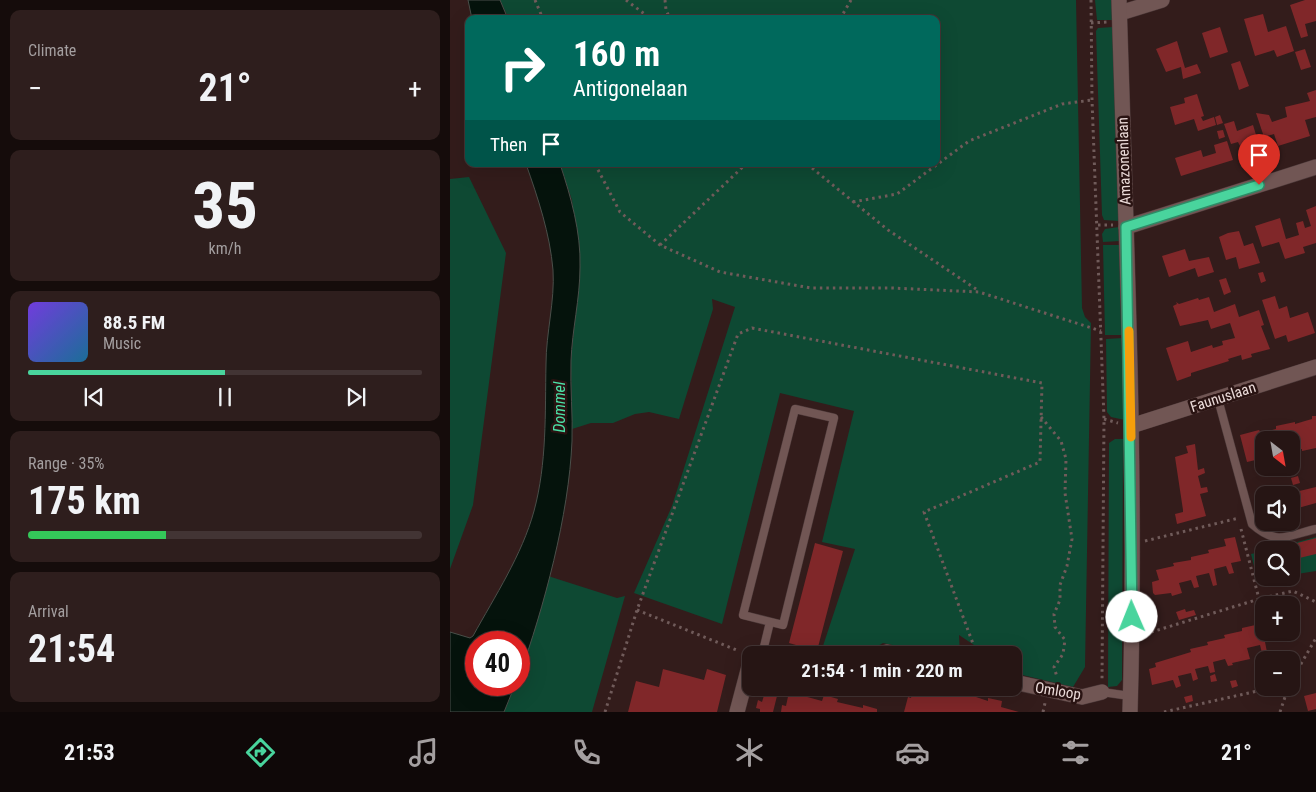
<!DOCTYPE html>
<meta charset="utf-8">
<style>
:root{--surface:#261514;--page:#2e1e1d;--text:#f1f3f6;--muted:#a49fa0;--line:#423434;--accent:#49d49d}
body{margin:0;font-family:"Roboto Condensed",sans-serif;background:var(--page);color:var(--text);height:100vh;display:flex;flex-direction:column;font-size:19px;white-space:nowrap}
*{box-sizing:border-box;margin:0}
p{font-size:16px;color:var(--muted)}
.icon{flex:none;width:28px;height:28px;fill:none;stroke:currentColor;stroke-width:2;stroke-linecap:round;stroke-linejoin:round}
.map{position:relative;flex:1;overflow:hidden}
.details{display:flex;flex-direction:column;gap:10px;padding:10px;background:#150c0b;width:450px}
.details>*{flex:none}
.banner{position:absolute;left:15px;top:15px;width:475px;height:152px;border-radius:10px;box-shadow:0 5px 20px #0002,0 0 0 1px var(--line);background:#00695c;color:#fff;overflow:hidden}
.needle{width:32px;rotate:149deg}
.fabs{position:absolute;left:805px;top:431px;display:grid;gap:10px}
.fabs a{display:grid;place-items:center;width:45px;height:45px;border-radius:10px;background:var(--surface);box-shadow:0 5px 20px #0002,0 0 0 1px var(--line);font-size:25px}
.speed{position:absolute;left:15px;top:631px;display:flex;gap:10px;font-size:25px;font-weight:700;text-align:center}
.speed>*{display:grid;place-content:center;width:65px;height:65px;border-radius:50%;background:var(--surface);box-shadow:0 5px 20px #0002,0 0 0 1px var(--line);line-height:1}
.speed .limit{border:8px solid #d22;background:#fff;color:#111}
.pin{position:absolute;display:grid;place-items:center;width:42px;height:42px;color:#fff;margin:-51px -21px;border-radius:50% 50% 50% 0;rotate:-45deg;box-shadow:0 0 5px #0007}
.pin .icon{rotate:45deg}
.me{position:absolute;width:55px;margin:-28px;rotate:359deg;stroke-linejoin:round;filter:drop-shadow(0 0 4px #0008)}
.turn{display:flex;align-items:center;gap:18px;height:105px;padding:0 25px;font-size:22px}
.turn .icon{width:65px;height:65px;stroke-width:2.5}
.turn b{display:block;font-size:35px;line-height:42px}
.then{display:flex;align-items:center;height:48px;padding:0 25px;background:#0003;gap:10px;font-size:19px}
.big{font-size:38px;font-weight:700;line-height:1.1}
.details .tile{flex:1;display:flex;flex-direction:column;justify-content:center;gap:8px;min-width:0;padding:0 18px;border-radius:10px;background:var(--page)}
.details .dial{align-items:center;gap:0}
.dial b{font-size:65px;line-height:1}
.song{display:flex;align-items:center;gap:15px}
.cover{width:60px;height:60px;border-radius:8px;background:linear-gradient(135deg,hsl(260 70% 55%),hsl(200 70% 35%))}
.played{height:5px;border-radius:2px;background:linear-gradient(90deg,var(--accent) 50%,var(--line) 50%)}
.keys{display:flex;justify-content:space-around;direction:ltr}
.heat{display:flex;justify-content:space-between;align-items:center;font-size:28px;direction:ltr}
.charge{height:8px;border-radius:4px;background:linear-gradient(90deg,#34c759 35%,var(--line) 0)}
.trip{position:absolute;left:292px;top:646px;width:280px;height:50px;border-radius:10px;background:var(--surface);box-shadow:0 5px 20px #0002,0 0 0 1px var(--line);font-weight:700;line-height:50px;text-align:center}
.menu{display:flex;height:80px;justify-content:space-around;align-items:center;background:#0f0808;color:var(--muted)}
.menu .icon{width:35px;height:35px}
.menu .current{color:var(--accent)}
.menu b{font-size:22px;color:var(--text)}
main{display:flex;flex:1;min-height:0}
.map>svg:first-child{display:block}
</style>
<main>
<section class="details">
<div class="tile"><p>Climate</p>
<div class="heat"><a>−</a><b class="big">21°</b><a>+</a></div>
</div>
<div class="tile dial"><b>35</b><p>km/h</p></div>
<div class="tile">
<div class="song"><i class="cover"></i><div><b>88.5 FM</b><p>Music</p></div></div>
<div class="played"></div>
<div class="keys"><svg class="icon" aria-label="previous" viewBox="0 0 24 24"><path d="M18 5L8 12l10 7zM5 5v14"/></svg><svg class="icon" aria-label="pause" viewBox="0 0 24 24"><path d="M8 5v14M16 5v14"/></svg><svg class="icon" aria-label="next" viewBox="0 0 24 24"><path d="M6 5l10 7-10 7zM19 5v14"/></svg></div>
</div>
<div class="tile"><p>Range · 35%</p><b class="big">175 km</b><div class="charge"></div></div>
<div class="tile"><p>Arrival</p><b class="big">21:54</b></div>
</section>
<div class="map">
<svg width="866" height="712" viewBox="0 0 866 712">
<rect width="100%" height="100%" fill="#331c1b"/>
<path fill="#0e4933" d="M50,0H626L632,308L635,317L641,323L635,667L623,687L564,673V655H539L509,635L510,655H489L433,643L413,655H370L405,549L372,542L404,411L330,393L272,624L184,593L222,506L285,307L262,299L263,309L229,419L199,412L185,414L163,423H141L122,429L121,360L130,267L122,200L110,164H486V19H59Z
M645,0H662L663,20H647Z
M663,27L669,221L654,220L652,215L646,31L648,28Z
M19,177L56,253L23,505L0,569V179Z
M669,227L670,241L653,242L652,234L655,229Z
M653,245H670L673,335H655Z
M673,338L675,420L661,417L657,412L656,339Z
M665,439H673L672,680L667,686L658,687L659,443Z
M866,537V571L841,575V550H817Z
M814,551V578H829L808,582L801,554Z
M98,576L167,598L175,596L142,712H54L65,685H69V677Z"/>
<path fill="#05130c" stroke="#4a4f4a" d="M18,0H50L58,19H22Z
M76,164H110C121,197 131,232 130,267C130,299 122,330 121,361C120,388 123,415 122,441C119,515 94,607 69,677V642H26V685H65L54,712H0V632L20,638L23,636C45,596 72,555 84,511C97,463 95,413 96,364C96,333 105,301 103,270C100,234 88,198 76,164Z"/>
<path fill="#802729" d="M855,0H866V21L855,24L858,36L851,38L840,5Z
M813,14L818,32L836,26L844,51L827,57L824,50L805,56L794,19Z
M770,27L778,52L760,58L752,33Z
M727,41L735,68L747,64L751,73L733,79L731,67L716,72L706,49Z
M855,49L861,67L851,70L845,52Z
M790,61L799,86L789,90L781,64Z
M866,90V117L855,120L860,136L828,146L824,134L814,137L806,113L819,115L822,122L837,117L835,107L860,101L857,93Z
M747,94L754,116L751,117L753,121L764,117L766,125L748,131L744,119L725,125L720,107L735,103L734,98Z
M770,115L773,123L767,125L765,117Z
M784,121L787,131L803,125L811,151L795,156L788,142L781,144L774,124Z
M773,130L775,137L769,139L767,131Z
M777,141L783,160L731,176L725,158L751,150L753,157L766,153L764,145Z
M866,206V243L853,247L855,253L835,259L829,242L812,247L805,226L830,218L836,239L849,235L846,223L853,221L855,228L861,226L856,210Z
M789,231L794,246L803,243L810,263L789,269L786,257L776,260L769,237L778,233Z
M735,249L739,261L759,257L764,272L748,277L745,268L719,277L712,256Z
M813,272L816,281L811,283L808,273Z
M776,278L781,292L774,295L769,280Z
M825,296L829,309L837,306L840,318L858,312L865,333L838,342L836,335L825,339L812,300Z
M759,297L764,312L785,304L789,317L809,310L814,325L811,326L820,349L801,354L802,357L792,360L791,355L778,359L779,361L741,373V376L727,381L716,348L738,341L741,352L762,345L763,348L773,345L772,341L785,338L780,323L761,329L758,320L730,326L723,306L727,304L726,302L729,304L748,298L749,300Z
M862,416H866V448L852,451V449L847,450L845,443H841V440H814V458L797,462L790,435L809,430L811,433L826,429V426L845,422V424L855,421L862,419Z
M745,444L748,470L754,468L755,473L748,476L751,488L757,487L758,492L750,494L756,516L727,524L725,514L733,512V510L725,457L738,453L736,446Z
M848,476L850,483L843,485L841,478Z
M866,487V503L841,510V495L837,494Z
M814,500V516L811,517L807,502Z
M785,537L791,561L781,563L784,573L779,574L776,566L764,569L767,585L763,586L759,573L746,576L749,587L744,588L741,580L729,583L732,593L722,596L721,593L705,595L703,593L702,582L709,580L706,570L724,566L723,563L741,560V557L759,553L758,550L776,546L774,539Z
M866,538V554L841,560V550H821Z
M365,543L393,551L367,651L339,643Z
M814,551V567L807,569L804,554Z
M735,609L736,612L744,610L746,615L729,620L726,612Z
M814,615V632H824L826,639L815,642L817,652L812,653L810,645L797,648L800,659L782,663L783,665L778,666L775,659L763,662L765,672L760,673L758,666L745,669L748,679L743,681L741,673L728,676L731,686L726,688L723,680L702,685L699,669L706,667L705,663L741,652L740,649L758,645L757,642L775,638L774,635L792,631V628L810,624L808,617Z
M213,669L254,680L257,669L276,675L267,712H178L186,681L209,687Z
M765,674L767,681L761,682L760,676Z
M786,680L788,686L782,688L780,681Z
M463,688H476L498,693L499,688L538,701V698L552,701L551,707L569,712H454L458,697L461,698Z
M315,692L327,696L323,712H310V709L306,708L308,700L312,702Z
M339,692L372,701L374,695L388,699L387,702L413,708V705L427,709V712H331L332,705L336,706Z
M866,693V709L858,711L854,696Z
M742,695L743,701L736,703L734,697Z"/>
<g fill="none" stroke-linecap="round" stroke-linejoin="round">
<defs>
<path id="lane" d="M768,399L802,524C827,546 836,536 866,529
M345,409L384,418L333,625L293,615Z
M312,655L320,622
M652,692L680,696"/>
<path id="street" d="M670,13L712,0
M676,227L866,167
M681,426L866,367
M431,655L437,652L450,655
M564,682L632,697L652,692
M287,712L301,659"/>
<path id="secondary" d="M669,0C676,237 687,475 680,712"/>
</defs>
<use href="#lane" stroke="#4c3939" stroke-width="9"/>
<use href="#street" stroke="#4c3939" stroke-width="16"/>
<use href="#secondary" stroke="#4c3939" stroke-width="16"/>
<path stroke="#705b5a" stroke-width="3" stroke-dasharray="2.5 4" stroke-linecap="butt" d="M85,0L93,19
M176,0L201,19
M215,0L216,10L220,19
M641,0L642,100L654,419L652,679
M390,19L401,0
M641,23L657,22
M145,164L170,212L210,245L270,272L361,288H442L529,292L651,331
M357,164L438,230L529,291
M403,202L447,194L519,141L612,104L642,100
M648,225H663
M210,245L296,164
M591,417L611,441L616,459L615,493L622,539L617,566L610,585V600L604,614L605,627L615,640L613,654L604,667L607,677
M654,419L668,423
M791,529L809,599
M695,541L789,518
M187,610L289,651
M695,634L809,599L843,591L866,602
M841,681L866,638
M155,712L187,610L288,334L302,328L592,383L590,462L474,512L525,649L523,655
M593,712L595,703
M714,712L821,688
M830,712L838,688"/>
<use href="#lane" stroke="#715654" stroke-width="8"/>
<use href="#street" stroke="#715654" stroke-width="15"/>
<use href="#secondary" stroke="#715654" stroke-width="15"/>
</g>
<g fill="none" stroke-linecap="round" stroke-linejoin="round">
<defs>
<path id="route" d="M682,617L676,227L809,185"/>
</defs>
<use href="#route" stroke="#2f8a66" stroke-width="12"/>
<use href="#route" stroke="#49d49d" stroke-width="9"/>
<path stroke="#f59e0b" stroke-width="9" d="M679,331L681,437"/>
</g>
<g text-anchor="middle" dominant-baseline="central" stroke-width="5" stroke-linejoin="round" paint-order="stroke">
<g font-size="15" fill="#ebdbd9" stroke="#291312">
<text transform="translate(674 161) rotate(-92)">Amazonenlaan</text>
<text transform="translate(773 397) rotate(-18)">Faunuslaan</text>
<text transform="translate(608 691) rotate(9)">Omloop</text>
</g>
<g font-size="16" font-style="italic" fill="#4be2a7" stroke="#291312">
<text transform="translate(109 407) rotate(-90)">Dommel</text>
</g>
</g>
</svg>
<div class="fabs">
<a><svg class="needle" viewBox="-14 -14 28 28"><path d="M0-13l5 13h-10z" fill="#e53935"/><path d="M0 13l5-13h-10z" fill="#a49fa0"/></svg></a>
<a><svg class="icon" aria-label="sound" viewBox="0 0 24 24"><path d="M4 9h4l5-4v14l-5-4H4zM17 9q2 3 0 6"/></svg></a>
<a><svg class="icon" aria-label="search" viewBox="0 0 24 24"><circle cx="10" cy="10" r="6"/><path d="M15 15l6 6"/></svg></a>
<a>+</a>
<a>−</a>
</div>
<div class="speed"><div class="limit">40</div></div>
<div class="pin" style="left:809px;top:185px;background:#d93025"><svg class="icon" aria-label="arrive" viewBox="0 0 24 24"><path d="M6 21V4h12l-3 4 3 4H6"/></svg></div>
<svg class="me" style="left:682px;top:617px" viewBox="-20 -20 40 40"><circle r="19" fill="#fff"/><path d="M0-13L10 11 0 6-10 11z" fill="#49d49d"/></svg>
<div class="trip">21:54 · 1 min · 220 m</div>
<div class="banner">
<div class="turn"><svg class="icon" aria-label="right" viewBox="0 0 24 24"><path d="M7 20v-9h11M14 6l5 5-5 5"/></svg><div><b>160 m</b>Antigonelaan</div></div>
<div class="then">Then<svg class="icon" aria-label="arrive" viewBox="0 0 24 24"><path d="M6 21V4h12l-3 4 3 4H6"/></svg></div>
</div>
</div>
</main>
<nav class="menu">
<b>21:53</b>
<svg class="icon current" aria-label="directions" viewBox="0 0 24 24"><path d="M12 3l9 9-9 9-9-9zM9 14v-3h6M13 9l2 2-2 2"/></svg>
<svg class="icon" aria-label="music" viewBox="0 0 24 24"><path d="M9 18V5l10-2v13"/><circle cx="6" cy="18" r="3"/><circle cx="16" cy="16" r="3"/></svg>
<svg class="icon" aria-label="phone" viewBox="0 0 24 24"><path d="M5 4h4l2 5-3 2q2 4 5 5l2-3 5 2v4C11 20 4 13 5 4z"/></svg>
<svg class="icon" aria-label="climate" viewBox="0 0 24 24"><path d="M12 3v18M4 7l16 10M4 17L20 7"/></svg>
<svg class="icon" aria-label="car" viewBox="0 0 24 24"><path d="M5 17H2v-5l4-1 3-4h7l3 4 3 1v5h-3M9 17h6M6 11h13"/><circle cx="7" cy="17" r="2"/><circle cx="17" cy="17" r="2"/></svg>
<svg class="icon" aria-label="filters" viewBox="0 0 24 24"><path d="M4 7h16M4 17h16"/><circle cx="9" cy="7" r="2"/><circle cx="15" cy="17" r="2"/></svg>
<b>21°</b>
</nav>
